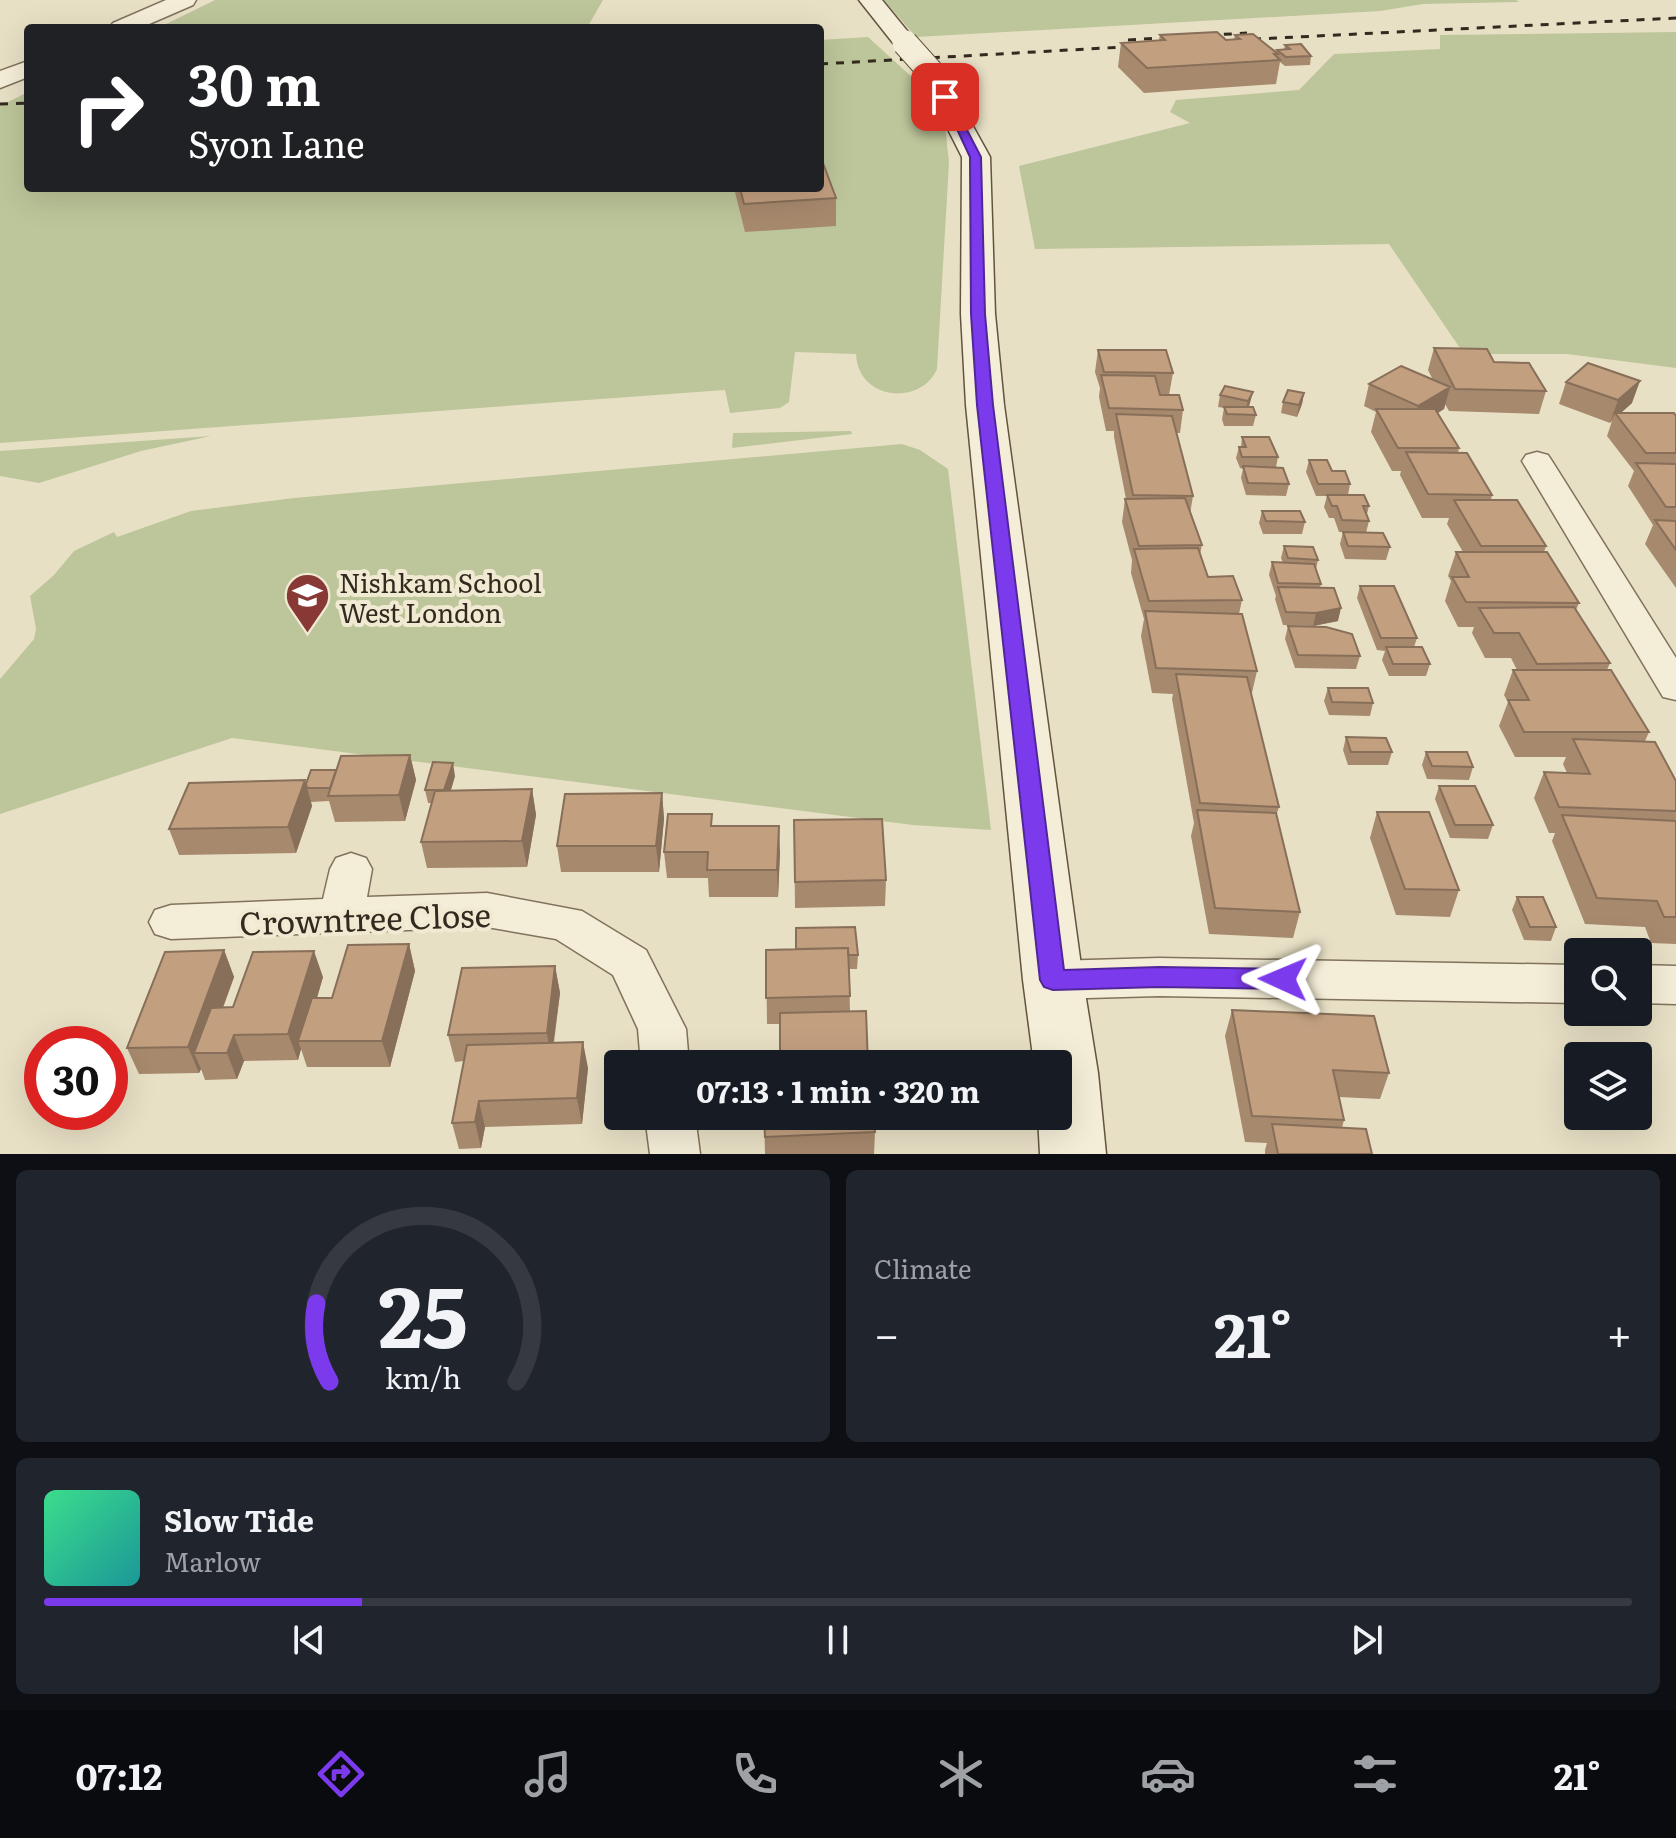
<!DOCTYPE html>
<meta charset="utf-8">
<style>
:root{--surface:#171b24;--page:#20242c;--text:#f1f3f6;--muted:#9ea1a6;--line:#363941;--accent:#7c3aed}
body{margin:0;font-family:Literata,serif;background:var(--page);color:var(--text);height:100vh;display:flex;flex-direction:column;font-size:30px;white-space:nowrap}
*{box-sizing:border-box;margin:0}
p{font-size:26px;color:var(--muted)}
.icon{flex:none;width:44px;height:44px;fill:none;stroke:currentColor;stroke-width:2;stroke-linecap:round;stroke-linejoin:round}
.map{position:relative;height:1154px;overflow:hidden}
.panel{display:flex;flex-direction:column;gap:16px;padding:16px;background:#0d0f14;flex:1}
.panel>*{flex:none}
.guide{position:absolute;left:24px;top:24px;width:800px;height:168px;border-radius:8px;box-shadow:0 8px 32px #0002;background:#202124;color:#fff;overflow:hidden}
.tools{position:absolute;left:1564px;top:938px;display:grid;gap:16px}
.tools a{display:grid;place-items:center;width:88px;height:88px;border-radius:8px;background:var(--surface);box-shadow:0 8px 32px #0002;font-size:40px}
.speed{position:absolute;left:24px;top:1026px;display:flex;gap:16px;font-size:40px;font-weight:700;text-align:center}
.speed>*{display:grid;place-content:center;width:104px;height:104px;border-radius:50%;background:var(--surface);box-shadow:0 8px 32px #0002;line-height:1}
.speed .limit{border:12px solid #d22;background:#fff;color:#111}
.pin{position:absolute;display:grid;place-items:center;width:68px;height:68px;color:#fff;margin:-34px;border-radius:16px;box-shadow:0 4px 12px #0006}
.me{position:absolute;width:88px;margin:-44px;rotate:271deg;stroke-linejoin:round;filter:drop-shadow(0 0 6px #0008)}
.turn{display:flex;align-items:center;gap:28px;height:168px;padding:0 32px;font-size:36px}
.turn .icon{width:104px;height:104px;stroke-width:2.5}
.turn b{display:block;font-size:56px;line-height:68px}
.big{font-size:60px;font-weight:700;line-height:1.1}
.panel .widget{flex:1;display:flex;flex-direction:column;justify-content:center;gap:12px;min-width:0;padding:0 28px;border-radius:12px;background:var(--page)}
.panel .dial{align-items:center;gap:0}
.dial svg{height:208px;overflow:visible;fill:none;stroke:var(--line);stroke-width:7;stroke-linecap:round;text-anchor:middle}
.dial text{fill:var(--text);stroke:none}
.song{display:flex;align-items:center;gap:24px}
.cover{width:96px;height:96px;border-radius:12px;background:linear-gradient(135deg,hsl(150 70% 55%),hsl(180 70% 35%))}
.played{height:8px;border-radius:4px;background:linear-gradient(90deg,var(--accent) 20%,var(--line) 20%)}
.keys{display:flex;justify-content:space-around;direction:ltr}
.heat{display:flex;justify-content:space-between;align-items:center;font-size:44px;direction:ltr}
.panel .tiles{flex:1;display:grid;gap:16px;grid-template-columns:1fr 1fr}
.widget:last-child{grid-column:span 2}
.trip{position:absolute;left:604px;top:1050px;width:468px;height:80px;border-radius:8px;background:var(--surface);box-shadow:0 8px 32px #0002;font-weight:700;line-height:80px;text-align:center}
.dock{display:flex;height:128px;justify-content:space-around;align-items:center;background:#090b0e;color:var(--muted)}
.dock .icon{width:56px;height:56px}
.dock .current{color:var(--accent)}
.dock b{font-size:36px;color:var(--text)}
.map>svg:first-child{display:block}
</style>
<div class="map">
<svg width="1676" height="1154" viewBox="0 0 1676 1154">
<rect width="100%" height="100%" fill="#e8e0c5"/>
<path fill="#bdc59a" d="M215,0H603L587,28H158Z
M884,0H1516L1519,2L1423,4L1380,11L916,37Z
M1676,32V368L1567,354H1464L1389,244L1035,249L1019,166L1190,123L1170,112L1176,100L1299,90L1334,54L1440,49V35Z
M868,37L913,78H920L935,100L945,126L949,162L937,369C921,406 858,401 856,354L795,352L789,402L780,408L730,413L725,390L0,443V106L28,92V188H820V40Z
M851,431L852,434L732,448L733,433Z
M211,436L141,451L39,483L0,476V451Z
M902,444L920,450L948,469L991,830L913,825L232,738L0,814V679L34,639L36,629L30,596L54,575L74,551L114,532L117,537L191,511L294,498Z"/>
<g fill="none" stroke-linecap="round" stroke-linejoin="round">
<defs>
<path id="minor" d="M1537,452L1548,455L1552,461L1676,658V700L1663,697L1522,461L1526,455Z
M351,853L366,858L372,869L367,897L487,893L582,911L646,950L686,1029L689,1064H641L638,1029L613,975L556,939L487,927L171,939L155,934L149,922L155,910L171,905L323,899L330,869L336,858Z
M1159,958L1578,965V1003L1159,996L1053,999L1037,993L1030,980L1037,967L1053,961Z
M1638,965L1676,966V1004L1638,1003Z
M645,1116H695L700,1154H650Z"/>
<path id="tertiary" d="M166,0H196L193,5L140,28H109L113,23Z
M28,61V77L0,88V71Z"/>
<path id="secondary" d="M859,0H882L917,43L913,48H897Z
M931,65L940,67L943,72L990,157L995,314L1004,405L1083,980L1098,1073L1106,1154H1040L1038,1116H1058V1064H1034L1023,980L966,405L961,314L962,157L919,72L922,67Z"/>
</defs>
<use href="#minor" stroke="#81725d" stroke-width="3"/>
<use href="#tertiary" stroke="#81725d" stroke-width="3"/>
<use href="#secondary" stroke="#635440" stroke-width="3"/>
<use href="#minor" fill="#f4edd7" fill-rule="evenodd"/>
<use href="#tertiary" fill="#f4edd7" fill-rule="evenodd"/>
<use href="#secondary" fill="#f4edd7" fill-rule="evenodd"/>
<path stroke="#332a1f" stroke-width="3" stroke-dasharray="8 8" stroke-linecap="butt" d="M1128,40L1247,33
M1237,40L1676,18
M820,64L1141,46
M0,104L28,103"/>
<defs>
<path id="secondary-bridge" d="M905,43L931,72"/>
</defs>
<use href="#secondary-bridge" stroke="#635440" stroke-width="27" stroke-linecap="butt"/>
<use href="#secondary-bridge" stroke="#f4edd7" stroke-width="25"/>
</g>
<path fill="#a7896d" d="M1160,35L1226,40L1234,39L1235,35L1276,52L1277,50L1284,49L1285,45L1311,56L1310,65L1285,66L1280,62L1276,84L1144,93L1118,67L1121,43L1159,40Z
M734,188H820L836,198V226L745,232Z
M1434,348L1494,362L1546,391L1539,414L1449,411L1445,404L1444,409L1438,413L1459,448L1458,453L1492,495L1491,500L1546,546L1544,552L1579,603L1576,610L1610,663L1607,670L1649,732L1645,741L1676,781V944L1651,943L1645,927L1585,924L1552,841L1555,833H1549L1534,798L1544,772L1567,773L1563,764L1566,757H1515L1499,726L1508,702L1504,695L1513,670H1517L1511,658H1485L1472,633L1474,627H1458L1445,601L1451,581L1448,576L1456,552H1463L1447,524L1449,518H1422L1400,475L1401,471H1392L1371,432L1376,412L1364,406L1369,384L1433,380L1428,370Z
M1098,350L1173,373L1169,395L1183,410L1180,433H1176L1193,496L1190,514L1202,545L1200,554L1208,577L1242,600L1239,614L1257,671L1251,697L1279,807L1276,816L1300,912L1293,938L1209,934L1191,836L1194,823L1172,699L1173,694L1152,693L1141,636L1144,619L1131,573L1132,560L1122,522L1125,499H1126L1114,437V431H1106L1099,397L1100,388L1095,372Z
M1566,382L1632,403L1621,413L1676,416V588L1645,544L1653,525L1628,486L1634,471L1607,436L1612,421L1610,423L1559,404Z
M1225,386L1250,403L1249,407L1256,415L1253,426H1224L1222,419L1224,408L1218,407L1220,395Z
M1304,393L1302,404L1297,417L1281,413L1283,402Z
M1242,437L1278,457L1276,467L1289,484L1286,496L1246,495L1241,478L1243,469L1240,468L1236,458L1239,447H1241Z
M1309,460L1332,471L1350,484L1348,495L1369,506L1367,514L1369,521L1366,533L1390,547L1386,560L1345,559L1340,544L1343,532H1339L1334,518H1329L1324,507L1327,496H1316L1306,472Z
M1262,511L1305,522L1302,534H1263L1259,523Z
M1284,546L1318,560L1316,569L1321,584L1320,588L1338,621L1313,626L1283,625L1275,599L1276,596L1269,575L1272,562L1283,563L1281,558Z
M1360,586L1417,638L1414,647L1430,664L1426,676H1389L1382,660L1385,651L1377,650L1357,598Z
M1288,626L1360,656L1356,669L1295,668L1285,639Z
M1328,688L1373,703L1370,716L1329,715L1324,701Z
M1346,737L1392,752L1388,765H1348L1343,750Z
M1426,752L1473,767L1469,780L1427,779L1422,765Z
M410,755L416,780L405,821L335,822L329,801L311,802L312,806L296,853L179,855L169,829L306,784L336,770Z
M455,776L451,790L532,789L536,815L527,867L427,868L421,842L431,803H428L425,790Z
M1439,786L1493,825L1488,839L1450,838L1435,799Z
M662,793L664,819L659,872H561L557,846Z
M1377,812L1459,890L1450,917L1396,915L1370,838Z
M794,820L886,880L885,906L795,908Z
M713,826L780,852L778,897H709L708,878H667L664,852Z
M1517,897L1556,927L1551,941L1524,940L1512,910Z
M409,944L415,971L390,1067H307L301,1049L298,1060L244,1061L237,1079L205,1080L201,1069L199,1073L139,1074L127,1048L224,950L234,977L223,1008L233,1007L323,977L317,998H332Z
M766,950L858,955L857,969H849L850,1012L780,1024H767Z
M555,966L560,993L554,1043L588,1068L582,1124L485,1127L481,1148L459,1149L452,1123L464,1061L455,1062L448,1035Z
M1232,1010L1389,1073L1380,1099L1339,1097L1344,1120L1342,1128L1372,1154H1265V1150L1267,1143L1245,1142L1225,1036Z
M764,1116L875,1132L874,1154H765Z"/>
<path fill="#886f59" d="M1640,381L1632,403L1617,416L1615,413L1610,423L1618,400Z
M1450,387L1444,409L1412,428L1418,406Z
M1253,392L1250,403L1245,413L1248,401Z
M1304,393L1302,404L1297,417L1299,405Z
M1341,608L1338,621L1313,626L1316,613Z
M410,755L416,780L405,821L399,795Z
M453,763L455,776L447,803L444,790Z
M305,780L312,806L296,853L288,827Z
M532,789L536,815L527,867L522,841Z
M662,793L664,819L659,872L656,846Z
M779,826L780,852L778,897L777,870Z
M409,944L415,971L390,1067L382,1041Z
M224,950L234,977L206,1053H194L201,1069L199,1073L188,1047Z
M314,951L323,977L304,1041H298L301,1049L298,1060L288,1034Z
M555,966L560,993L551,1059L547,1033Z
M234,1035L244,1061L237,1079L227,1053Z
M583,1042L588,1068L582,1124L577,1098Z
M479,1101L485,1127L481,1148L475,1122Z"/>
<path fill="#c29f7f" stroke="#886f59" stroke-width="2" d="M1217,32L1226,40L1240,39L1235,35L1253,34L1278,54H1274L1280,60L1147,68L1121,43L1165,40L1160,35Z
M1301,44L1311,56L1286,57L1277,50L1290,49L1285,45Z
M820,155L836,198L744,204L740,188H820Z
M1434,348L1487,349L1494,362L1529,363L1546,391L1455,389Z
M1098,350H1166L1173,373L1104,372Z
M1588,363L1640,381L1618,400L1566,382Z
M1401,366L1450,387L1418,406L1369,384Z
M1101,375L1155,376L1160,395H1179L1183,410L1109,408Z
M1225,386L1253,392L1248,401L1220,395Z
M1288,390L1304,393L1299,405L1283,402Z
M1224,407H1253L1256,415L1227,414Z
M1376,409H1435L1459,448H1398Z
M1615,413H1674L1676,416V453H1646Z
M1116,414L1172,416L1193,496L1133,495Z
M1242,437H1269L1278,457H1242L1239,447H1246Z
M1406,452L1467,453L1492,495L1428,494Z
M1309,460H1327L1332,471H1345L1350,484H1318Z
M1636,463L1676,464V507H1666Z
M1243,466L1283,468L1289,484L1248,483Z
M1327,495H1364L1369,506H1363L1369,521L1342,520L1337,506H1332Z
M1185,498L1202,545L1139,546L1125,499Z
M1454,500H1517L1546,546H1481Z
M1262,511H1300L1305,522L1266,521Z
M1655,520L1676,521V550Z
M1343,532L1383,533L1390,547L1348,546Z
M1284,546L1313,547L1318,560L1288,558Z
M1198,548L1208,577L1233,576L1242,600L1149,601L1134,549Z
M1456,552H1547L1579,603L1466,602L1452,577H1469Z
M1272,562L1314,564L1321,584L1278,583Z
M1360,586H1394L1417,638H1381Z
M1278,587L1334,588L1341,608L1316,613L1286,612Z
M1574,607L1610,663L1537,664L1519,633H1494L1479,608Z
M1145,611L1242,614L1257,671L1156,668Z
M1288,626L1326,627L1352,634L1360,656L1298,655Z
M1386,647H1422L1430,664H1393Z
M1513,670H1611L1649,732H1524L1508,700H1529Z
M1176,674L1247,677L1279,807L1200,803Z
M1328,688H1368L1373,703L1332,702Z
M1346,737L1386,738L1392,752H1351Z
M1573,739L1655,742L1676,781V811L1559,807L1544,772L1590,774Z
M1426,752H1467L1473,767L1432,766Z
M410,755L399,795L328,796L341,756Z
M433,762L453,763L444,790H425Z
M311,770H336L330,788H307L306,784Z
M305,780L288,827L169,829L189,783Z
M1439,786H1475L1493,825H1455Z
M532,789L522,841L421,842L435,791Z
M662,793L656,846H557L565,794Z
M1197,810L1276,813L1300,912L1215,908Z
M1377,812H1429L1459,890L1405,889Z
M668,814H712L711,826H779L777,870H707L708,852H664Z
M1562,815L1676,821V917H1664L1657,901L1597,898Z
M882,819L886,880L795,882L794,820Z
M1517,897H1543L1556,927H1530Z
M855,927L858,955H848V948L796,949V928Z
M409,944L382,1041H298L312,998H332L348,945Z
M848,948L850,996L766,998V950Z
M224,950L188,1047L127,1048L165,952Z
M314,951L288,1034L234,1035L227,1053H194L211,1008L233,1007L253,952Z
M555,966L547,1033L448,1035L462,968Z
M1232,1010L1374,1016L1389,1073L1333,1070L1344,1120L1252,1116Z
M866,1011L868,1064H780V1013Z
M583,1042L577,1098L479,1101L475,1122L452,1123L467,1045Z
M764,1116H873L875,1132L765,1137Z
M1272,1124L1366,1129L1372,1154H1278Z"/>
<path fill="#7c3aed" stroke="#51269a" stroke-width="2" d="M941,95L950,97L981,157L985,314L993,405L1064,970L1159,967L1283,969L1291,972L1295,979L1291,986L1283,989L1159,987L1053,990L1044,987L1040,980L977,405L971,314L970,157Z"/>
<defs>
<symbol id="school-pin" viewBox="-11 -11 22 30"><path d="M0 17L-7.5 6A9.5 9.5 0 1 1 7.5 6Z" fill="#883935" stroke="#f1ead3"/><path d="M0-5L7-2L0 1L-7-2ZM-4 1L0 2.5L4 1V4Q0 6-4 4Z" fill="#fff"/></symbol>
</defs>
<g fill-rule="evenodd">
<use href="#school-pin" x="282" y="570" width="51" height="69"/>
</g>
<g text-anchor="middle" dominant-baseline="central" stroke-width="8" stroke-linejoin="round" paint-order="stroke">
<g font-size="26" fill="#332a1f" stroke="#f1ead3" text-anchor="start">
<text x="339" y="581">Nishkam School<tspan x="339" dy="30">West London</tspan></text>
</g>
<g font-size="32" fill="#332a1f" stroke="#f1ead3">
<text transform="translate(365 917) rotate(-2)">Crowntree Close</text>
</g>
</g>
</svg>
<div class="tools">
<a><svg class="icon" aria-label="search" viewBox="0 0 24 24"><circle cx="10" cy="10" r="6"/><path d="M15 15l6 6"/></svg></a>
<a><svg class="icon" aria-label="layers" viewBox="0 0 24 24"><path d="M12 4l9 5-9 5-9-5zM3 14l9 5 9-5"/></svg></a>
</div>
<div class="speed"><div class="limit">30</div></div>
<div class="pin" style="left:945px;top:97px;background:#d93025"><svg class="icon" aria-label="arrive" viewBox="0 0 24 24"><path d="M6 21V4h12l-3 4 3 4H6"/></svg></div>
<svg class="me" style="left:1283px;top:979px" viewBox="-20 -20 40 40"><path d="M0-17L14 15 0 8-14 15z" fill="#7c3aed" stroke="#fff" stroke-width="4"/></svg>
<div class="trip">07:13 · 1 min · 320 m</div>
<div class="guide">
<div class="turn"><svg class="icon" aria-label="right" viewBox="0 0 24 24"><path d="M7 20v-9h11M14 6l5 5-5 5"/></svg><div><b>30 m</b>Syon Lane</div></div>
</div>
</div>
<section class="panel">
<div class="tiles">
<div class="widget dial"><svg viewBox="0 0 100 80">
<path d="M14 69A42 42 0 1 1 86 69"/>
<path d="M14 69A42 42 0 0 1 9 39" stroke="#7c3aed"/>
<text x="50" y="56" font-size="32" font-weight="700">25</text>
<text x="50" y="72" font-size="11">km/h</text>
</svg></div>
<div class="widget"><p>Climate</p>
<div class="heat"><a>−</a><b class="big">21°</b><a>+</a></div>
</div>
<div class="widget">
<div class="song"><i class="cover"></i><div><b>Slow Tide</b><p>Marlow</p></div></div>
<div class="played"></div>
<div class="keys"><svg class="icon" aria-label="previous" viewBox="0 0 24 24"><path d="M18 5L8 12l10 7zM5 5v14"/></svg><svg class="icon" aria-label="pause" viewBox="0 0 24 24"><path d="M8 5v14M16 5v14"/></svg><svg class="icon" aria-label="next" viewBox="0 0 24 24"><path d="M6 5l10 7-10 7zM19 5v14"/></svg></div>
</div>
</div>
</section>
<nav class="dock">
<b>07:12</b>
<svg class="icon current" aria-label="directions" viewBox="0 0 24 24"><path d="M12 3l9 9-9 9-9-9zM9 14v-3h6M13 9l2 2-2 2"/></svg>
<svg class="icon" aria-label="music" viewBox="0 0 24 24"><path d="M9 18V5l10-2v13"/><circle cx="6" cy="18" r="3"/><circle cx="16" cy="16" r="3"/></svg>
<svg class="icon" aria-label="phone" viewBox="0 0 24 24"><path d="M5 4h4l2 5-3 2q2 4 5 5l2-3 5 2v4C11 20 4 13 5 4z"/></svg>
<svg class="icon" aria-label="climate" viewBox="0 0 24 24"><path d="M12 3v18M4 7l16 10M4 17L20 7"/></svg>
<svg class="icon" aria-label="car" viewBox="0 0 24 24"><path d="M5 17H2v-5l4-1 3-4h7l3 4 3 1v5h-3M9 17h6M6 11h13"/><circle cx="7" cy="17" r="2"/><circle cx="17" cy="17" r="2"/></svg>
<svg class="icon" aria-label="filters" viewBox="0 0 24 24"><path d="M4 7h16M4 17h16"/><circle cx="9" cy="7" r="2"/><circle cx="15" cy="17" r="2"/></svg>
<b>21°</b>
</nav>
